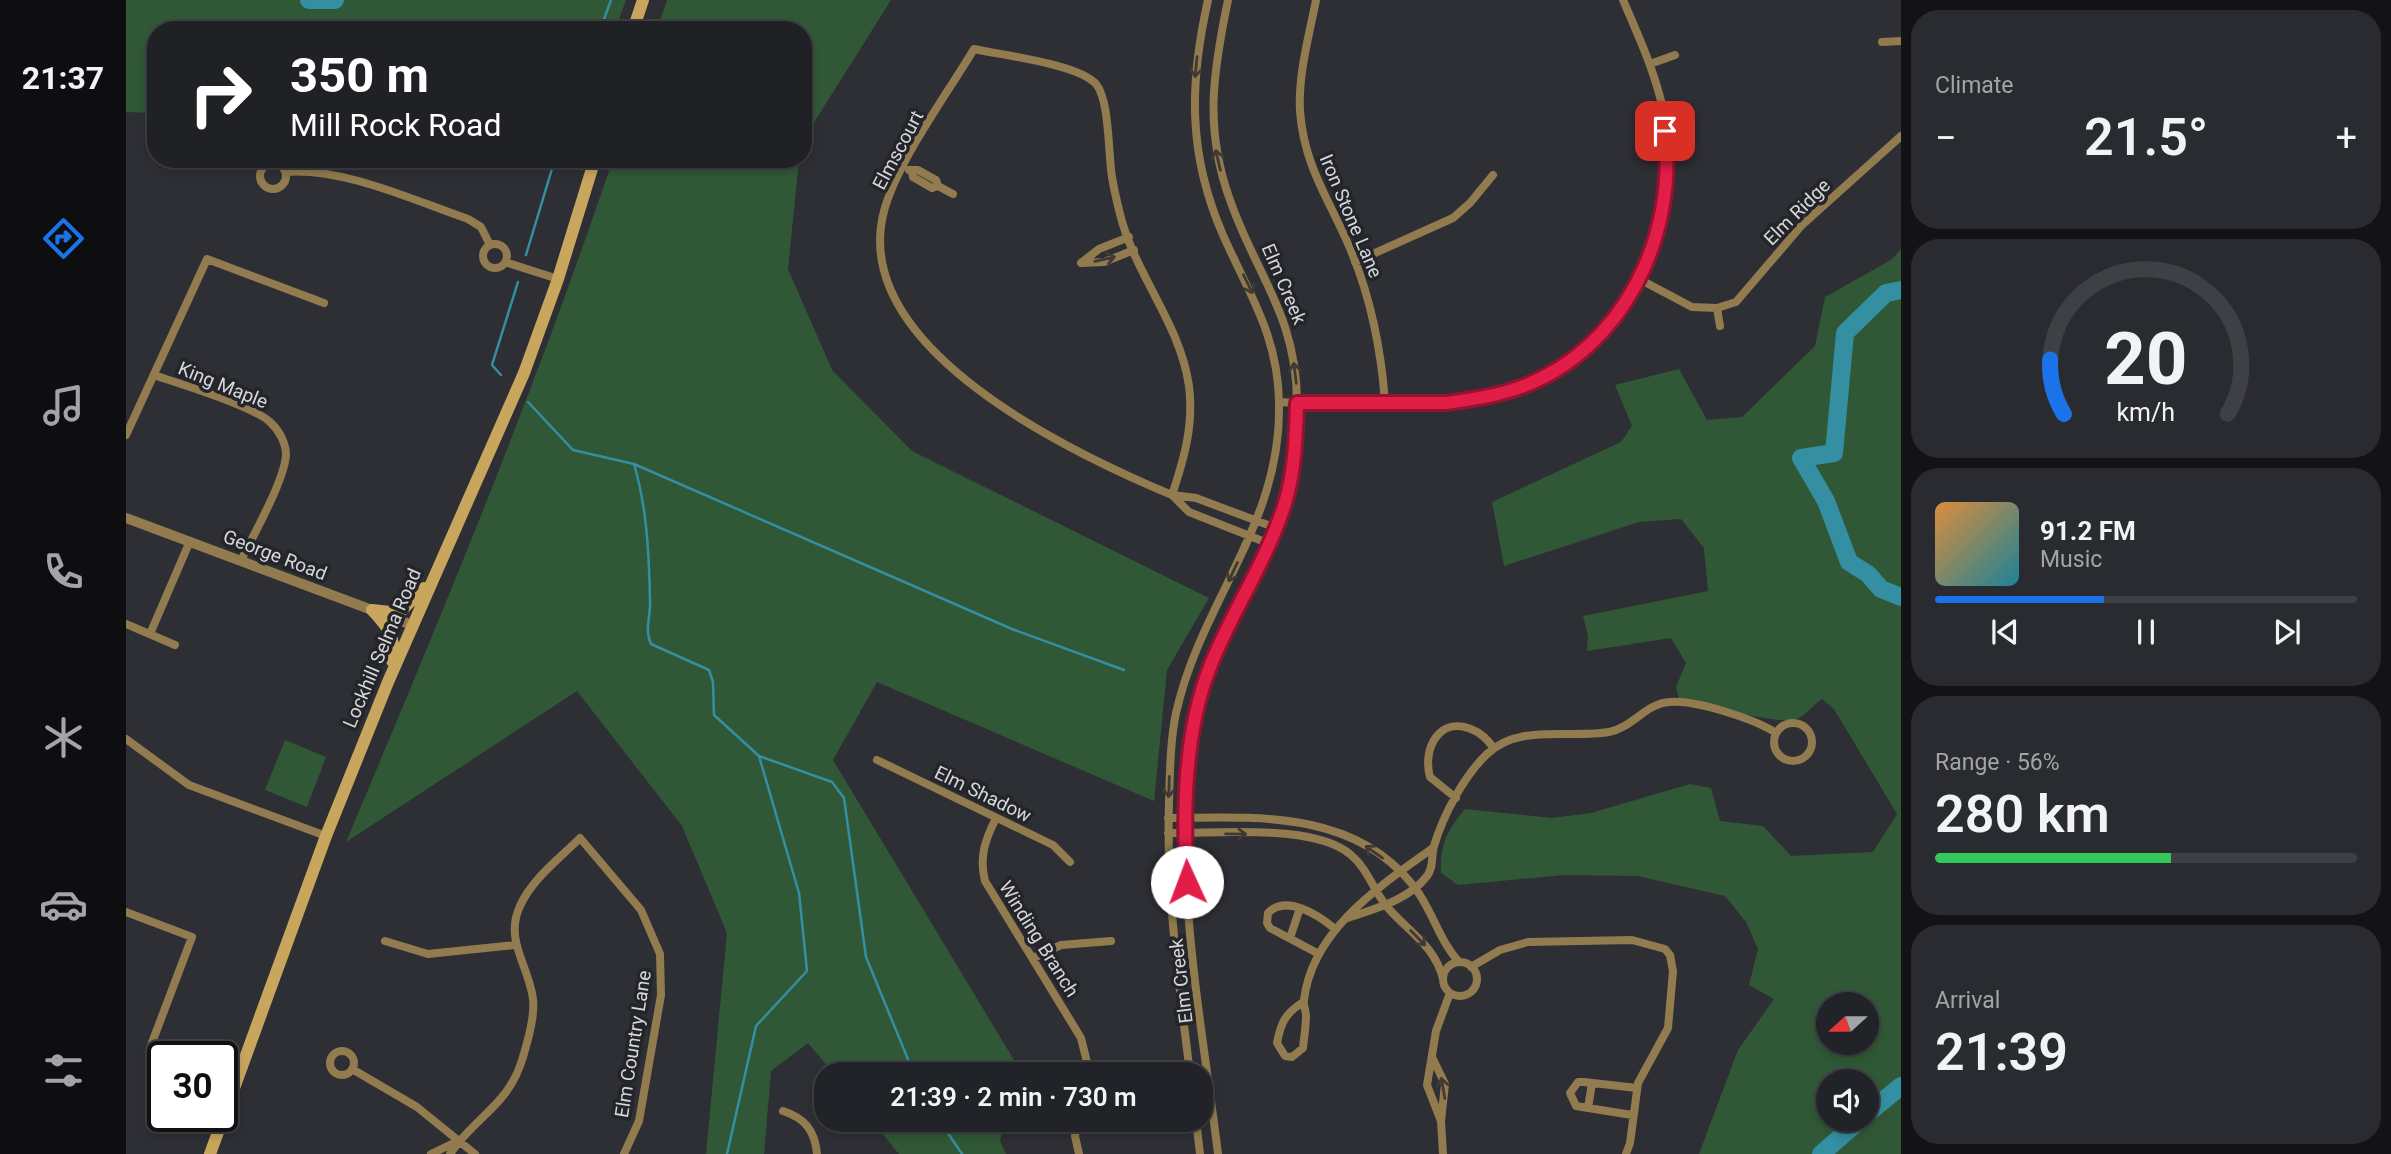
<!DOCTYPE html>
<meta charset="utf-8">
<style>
:root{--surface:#222328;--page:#2a2b30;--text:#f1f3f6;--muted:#a2a4a8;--line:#3f4045;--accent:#1a73e8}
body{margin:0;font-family:Roboto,sans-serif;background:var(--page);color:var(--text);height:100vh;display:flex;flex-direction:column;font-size:26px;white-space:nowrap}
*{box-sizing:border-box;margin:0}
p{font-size:23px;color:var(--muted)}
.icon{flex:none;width:38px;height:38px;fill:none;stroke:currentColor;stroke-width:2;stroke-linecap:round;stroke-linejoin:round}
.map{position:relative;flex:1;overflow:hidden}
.drawer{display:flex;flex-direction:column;gap:10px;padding:10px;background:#131316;width:490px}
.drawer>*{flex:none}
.top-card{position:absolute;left:21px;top:21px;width:665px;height:147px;border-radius:28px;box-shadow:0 4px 10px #0003,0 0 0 2px var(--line);background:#202124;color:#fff;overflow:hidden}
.needle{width:46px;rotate:249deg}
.fabs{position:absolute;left:1690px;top:992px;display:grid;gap:14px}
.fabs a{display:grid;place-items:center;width:63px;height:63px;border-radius:50%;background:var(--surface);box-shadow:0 4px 10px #0003,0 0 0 2px var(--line);font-size:35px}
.speed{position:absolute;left:21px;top:1041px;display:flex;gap:14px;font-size:35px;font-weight:700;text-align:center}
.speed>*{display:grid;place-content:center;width:91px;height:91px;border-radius:50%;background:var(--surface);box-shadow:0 4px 10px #0003,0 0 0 2px var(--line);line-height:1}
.speed .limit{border:4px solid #111;border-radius:10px;background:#fff;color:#111}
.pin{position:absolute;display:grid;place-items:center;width:60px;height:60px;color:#fff;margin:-30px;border-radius:14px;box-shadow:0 4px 10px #0006}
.me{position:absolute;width:77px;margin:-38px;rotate:358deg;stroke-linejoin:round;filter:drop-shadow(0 0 5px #0008)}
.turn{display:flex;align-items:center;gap:24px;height:147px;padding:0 28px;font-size:32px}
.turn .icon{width:91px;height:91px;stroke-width:2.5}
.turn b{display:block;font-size:49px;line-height:60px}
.big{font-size:52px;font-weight:600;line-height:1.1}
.drawer .card{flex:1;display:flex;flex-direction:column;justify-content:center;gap:10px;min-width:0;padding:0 24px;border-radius:28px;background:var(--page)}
.drawer .dial{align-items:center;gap:0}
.dial svg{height:182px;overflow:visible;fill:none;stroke:var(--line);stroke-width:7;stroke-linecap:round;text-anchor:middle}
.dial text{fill:var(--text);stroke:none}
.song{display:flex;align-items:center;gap:21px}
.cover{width:84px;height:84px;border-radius:10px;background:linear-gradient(135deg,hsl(30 70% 55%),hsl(190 70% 35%))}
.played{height:7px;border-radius:4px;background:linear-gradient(90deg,var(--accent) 40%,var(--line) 40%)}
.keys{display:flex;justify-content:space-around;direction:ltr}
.heat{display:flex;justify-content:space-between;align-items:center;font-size:38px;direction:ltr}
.charge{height:10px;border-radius:5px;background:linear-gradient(90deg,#34c759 56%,var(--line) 0)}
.trip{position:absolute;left:688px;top:1062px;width:399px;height:70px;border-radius:28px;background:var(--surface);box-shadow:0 4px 10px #0003,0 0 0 2px var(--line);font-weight:600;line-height:70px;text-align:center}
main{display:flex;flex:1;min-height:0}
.dock{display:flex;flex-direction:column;width:126px;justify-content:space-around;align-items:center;background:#0e0e10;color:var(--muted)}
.dock .icon{width:49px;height:49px}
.dock .on{color:var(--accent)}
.dock b{font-size:32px;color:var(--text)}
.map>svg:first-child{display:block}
</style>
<main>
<nav class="dock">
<b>21:37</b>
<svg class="icon on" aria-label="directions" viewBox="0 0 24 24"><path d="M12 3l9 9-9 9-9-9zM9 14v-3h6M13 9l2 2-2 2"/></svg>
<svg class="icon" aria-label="music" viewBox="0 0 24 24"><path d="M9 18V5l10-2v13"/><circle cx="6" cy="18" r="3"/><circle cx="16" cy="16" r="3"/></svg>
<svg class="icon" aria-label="phone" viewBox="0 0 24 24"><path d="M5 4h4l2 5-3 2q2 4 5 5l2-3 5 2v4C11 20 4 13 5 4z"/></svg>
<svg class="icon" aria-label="climate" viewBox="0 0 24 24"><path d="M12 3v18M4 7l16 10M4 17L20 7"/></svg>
<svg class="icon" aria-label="car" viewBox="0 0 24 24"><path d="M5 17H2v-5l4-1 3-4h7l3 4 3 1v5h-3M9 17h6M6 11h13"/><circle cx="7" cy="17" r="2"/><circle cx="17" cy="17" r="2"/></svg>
<svg class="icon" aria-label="filters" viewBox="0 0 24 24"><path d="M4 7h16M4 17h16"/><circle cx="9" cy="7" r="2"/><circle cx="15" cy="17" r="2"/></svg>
</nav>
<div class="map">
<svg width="1775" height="1154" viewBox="0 0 1775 1154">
<rect width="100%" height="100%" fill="#2e2f35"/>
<path fill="#305836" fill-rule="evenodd" d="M0,0H500L489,30H30V113L0,112Z
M541,0H765L677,140V30H531Z
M487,159H673L662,269L706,370L786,451L1083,598L1041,670L1028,801L751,682L707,760L891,1065L889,1074H708L682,1043L645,1071L638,1154H580L601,933L556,826L451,691L220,842C315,617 409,391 487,159Z
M1775,249V1154H1573L1612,1050L1648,999L1623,985L1632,949L1620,922L1599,896L1512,876L1438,875L1332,885L1315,873C1314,845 1321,830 1339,809L1426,818L1465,813L1564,784L1585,788L1594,821L1637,826L1665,856L1747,852L1771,814L1708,709L1696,699C1688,704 1679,716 1670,719C1653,726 1577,703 1553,699L1550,687L1560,663L1545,638L1461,651L1462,636L1457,616L1582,591L1578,548L1555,519L1513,522L1378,566L1366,502L1495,442L1506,426L1489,385L1553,369L1581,420L1616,417L1689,346L1699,297L1765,260ZM1703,1004H1741V1043H1703ZM1703,1082H1741V1120H1703Z
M159,740L200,757L181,807L139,790Z
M745,1120H878L874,1141L880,1154H773Z"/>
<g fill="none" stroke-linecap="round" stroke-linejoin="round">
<path stroke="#338fa1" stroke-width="2.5" d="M474,30L485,0
M400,255L429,159
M375,375L366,365L392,282
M402,402L447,450L508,464C521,508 523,554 524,601C525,615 518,630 525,644L583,670L587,682L588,715L633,756L706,782L718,798L740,957L788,1074
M508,464L886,629L998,670
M813,1120L836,1154
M601,1154L630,1026L681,971L673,893L633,756"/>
<path stroke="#338fa1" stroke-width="18" d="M183,0H209
M1775,290L1760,293L1719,333L1708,453L1675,458L1700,501L1723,562L1742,574L1755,589L1775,597
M1741,1114L1775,1086
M1695,1154L1734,1120"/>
<path stroke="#917b4f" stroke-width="8" d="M1190,0C1183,36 1172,75 1174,111C1178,166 1203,199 1223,246C1245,297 1255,348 1259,402
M1756,42L1775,41
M848,49C875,55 953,64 970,84C984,101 982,154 986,177C988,190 991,202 994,214C1009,275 1054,323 1063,386C1068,425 1058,459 1046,495C946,453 722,348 758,211C772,160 820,96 848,49Z
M1524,64L1549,55
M134 176a13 13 0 1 1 26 0a13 13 0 1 1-26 0Z
M783,170H792L810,180L812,186
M786,171L787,177L806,188L812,186L827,194
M159,172C216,167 287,200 342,219L355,227L364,245
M1003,237L973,249L955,263L978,262L1008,250
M357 256a12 12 0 1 1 24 0a12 12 0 1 1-24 0Z
M379,262L432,279
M1229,262L1327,218L1344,203L1367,175
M1513,279L1566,307L1591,308L1610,302L1676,225L1775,136
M1591,308L1594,326
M28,375C54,384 127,406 144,422C153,430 160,443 160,455C158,482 127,535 115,561
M1153,402C1187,404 1220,403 1254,402C1295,402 1335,405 1375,394C1494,359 1559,233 1538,114C1530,74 1513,37 1497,0
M0,435L81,259L198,303
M1046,495L1063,512L1144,544
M1047,495L1070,498L1150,528
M0,624L49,645
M24,634L64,541
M1648 742a19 19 0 1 1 38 0a19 19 0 1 1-38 0Z
M0,739L63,785L200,836
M751,760L927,845L944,862
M1330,798L1304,777C1296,748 1314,715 1347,730C1356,733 1362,741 1368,748
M870,818C859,840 853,857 859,881L955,1038L964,1074
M1042,818C1129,817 1226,810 1286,884C1306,908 1312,939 1333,962
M1042,833C1091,834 1188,823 1225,855C1242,869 1248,892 1262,908C1283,932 1309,946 1317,979
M0,912L66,937L24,1048
M1222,918C1248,909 1283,900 1301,876C1308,867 1305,856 1308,846C1317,816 1337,777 1361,754C1394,723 1443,739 1483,732C1506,728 1520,703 1544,702C1570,700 1629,719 1650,733
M1164,938L1174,908
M259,941L302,954L389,945
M1193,954L1144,928L1141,923L1142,913C1160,894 1192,915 1208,928
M907,958L935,945L985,941
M1317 979a17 17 0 1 1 34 0a17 17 0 1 1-34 0Z
M1345,967L1374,950L1402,942L1506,940L1539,949L1544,955L1547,971L1542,1028L1512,1083L1504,1143L1500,1154
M1177,1002C1159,1014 1155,1022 1151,1043L1159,1056L1166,1057L1177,1048C1178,1038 1180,1026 1180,1016C1180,1010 1177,1005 1178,1000C1186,930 1254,886 1307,848
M204 1063a12 12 0 1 1 24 0a12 12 0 1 1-24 0Z
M1306,1057L1319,1084L1315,1121L1317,1154
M226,1069L291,1107L349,1154
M964,1072L988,1071
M1064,1074C1053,983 1040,894 1043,802C1044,772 1044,742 1050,713C1075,601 1156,524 1153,403C1152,335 1123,294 1097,235C1062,155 1063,84 1082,0
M1462,1108L1466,1083
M657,1111C679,1118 689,1131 691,1154
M1506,1115L1450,1106L1444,1093L1452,1082H1458L1511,1088
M952,1120L949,1136L953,1154
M1070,1120L1074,1154
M1315,1121L1301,1085L1310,1031L1324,993
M305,1154L334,1140
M324,1154C349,1116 383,1106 397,1057C402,1040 409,1016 407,999C403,966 378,940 394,906C406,879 433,859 454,838L515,910L534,954L535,995L513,1121L498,1154
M1092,1154C1075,1014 1040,846 1072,707C1085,649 1121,598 1144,543C1163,499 1172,451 1171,403C1171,316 1130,275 1104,200C1078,129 1087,72 1102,0"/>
<path stroke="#917b4f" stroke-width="10" d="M0,518L286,625"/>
<path stroke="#c9a65d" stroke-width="12" d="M507,30L517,0
M246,610C261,626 271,637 266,661
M246,610L273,613L298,588
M84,1154L200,836L262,682L398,373L432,279L469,159"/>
</g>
<defs><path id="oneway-shaft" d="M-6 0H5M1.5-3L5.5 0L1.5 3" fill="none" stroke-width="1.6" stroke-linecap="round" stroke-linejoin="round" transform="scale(1.75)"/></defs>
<g stroke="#3f3a34">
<use href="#oneway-shaft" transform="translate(1070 67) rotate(96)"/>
<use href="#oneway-shaft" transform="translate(1092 160) rotate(-103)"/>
<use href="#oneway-shaft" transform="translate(979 259) rotate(-13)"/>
<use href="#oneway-shaft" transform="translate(1122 284) rotate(64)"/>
<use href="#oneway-shaft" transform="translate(1169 373) rotate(-97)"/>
<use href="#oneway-shaft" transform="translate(1107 572) rotate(115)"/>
<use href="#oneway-shaft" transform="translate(1043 787) rotate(92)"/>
<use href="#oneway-shaft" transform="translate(1110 834) rotate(1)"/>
<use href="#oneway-shaft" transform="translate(1248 852) rotate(-145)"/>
<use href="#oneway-shaft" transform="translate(1292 938) rotate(46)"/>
<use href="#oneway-shaft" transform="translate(1317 1088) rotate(-100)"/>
</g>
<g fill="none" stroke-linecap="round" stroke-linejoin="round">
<defs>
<path id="route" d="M1061,882C1057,812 1058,733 1084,667C1106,611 1141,561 1159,503C1169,471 1170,436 1171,403H1321C1346,399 1371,396 1395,387C1498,349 1551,236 1539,131"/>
</defs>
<use href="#route" stroke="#92132f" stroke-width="18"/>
<use href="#route" stroke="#e11d48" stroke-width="12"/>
</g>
<g text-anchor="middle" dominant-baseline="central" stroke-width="7" stroke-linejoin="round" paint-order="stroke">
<g font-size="19" fill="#d7d8dc" stroke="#24252b">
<text transform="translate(772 150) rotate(-62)">Elmscourt</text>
<text transform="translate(1671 212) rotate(-45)">Elm Ridge</text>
<text transform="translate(1225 216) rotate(67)">Iron Stone Lane</text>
<text transform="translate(1158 284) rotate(67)">Elm Creek</text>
<text transform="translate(97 385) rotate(22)">King Maple</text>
<text transform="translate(149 555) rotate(21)">George Road</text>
<text transform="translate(256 648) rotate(-67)">Lockhill Selma Road</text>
<text transform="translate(857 794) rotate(26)">Elm Shadow</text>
<text transform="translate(913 939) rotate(58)">Winding Branch</text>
<text transform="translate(1055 981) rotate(-97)">Elm Creek</text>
<text transform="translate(507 1044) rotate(-81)">Elm Country Lane</text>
</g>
</g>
</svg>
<div class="fabs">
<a><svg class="needle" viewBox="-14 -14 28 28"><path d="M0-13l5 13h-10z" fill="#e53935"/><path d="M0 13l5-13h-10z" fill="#a2a4a8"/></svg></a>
<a><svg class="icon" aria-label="sound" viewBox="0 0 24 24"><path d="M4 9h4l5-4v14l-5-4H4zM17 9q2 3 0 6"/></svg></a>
</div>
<div class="speed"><div class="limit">30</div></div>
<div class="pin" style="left:1539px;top:131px;background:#d93025"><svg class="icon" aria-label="arrive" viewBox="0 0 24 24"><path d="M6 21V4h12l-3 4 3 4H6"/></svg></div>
<svg class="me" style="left:1061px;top:882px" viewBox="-20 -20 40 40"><circle r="19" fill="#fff"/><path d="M0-13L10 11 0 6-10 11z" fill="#e11d48"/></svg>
<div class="trip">21:39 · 2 min · 730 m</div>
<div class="top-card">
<div class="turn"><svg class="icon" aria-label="right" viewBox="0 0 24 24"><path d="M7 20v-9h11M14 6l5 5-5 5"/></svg><div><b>350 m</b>Mill Rock Road</div></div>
</div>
</div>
<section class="drawer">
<div class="card"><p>Climate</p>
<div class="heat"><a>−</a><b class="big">21.5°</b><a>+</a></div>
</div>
<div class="card dial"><svg viewBox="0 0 100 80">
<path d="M14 69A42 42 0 1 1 86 69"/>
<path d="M14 69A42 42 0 0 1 8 45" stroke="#1a73e8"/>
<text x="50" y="56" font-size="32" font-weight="700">20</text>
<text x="50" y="72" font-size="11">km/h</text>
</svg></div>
<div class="card">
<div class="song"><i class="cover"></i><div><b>91.2 FM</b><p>Music</p></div></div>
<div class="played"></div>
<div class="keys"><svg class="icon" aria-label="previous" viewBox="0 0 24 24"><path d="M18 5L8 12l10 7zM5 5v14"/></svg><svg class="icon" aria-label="pause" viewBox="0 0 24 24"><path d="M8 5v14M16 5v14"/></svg><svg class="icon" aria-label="next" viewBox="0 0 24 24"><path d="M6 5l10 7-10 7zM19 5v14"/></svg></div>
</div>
<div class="card"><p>Range · 56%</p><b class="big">280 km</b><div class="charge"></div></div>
<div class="card"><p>Arrival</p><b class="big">21:39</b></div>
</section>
</main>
